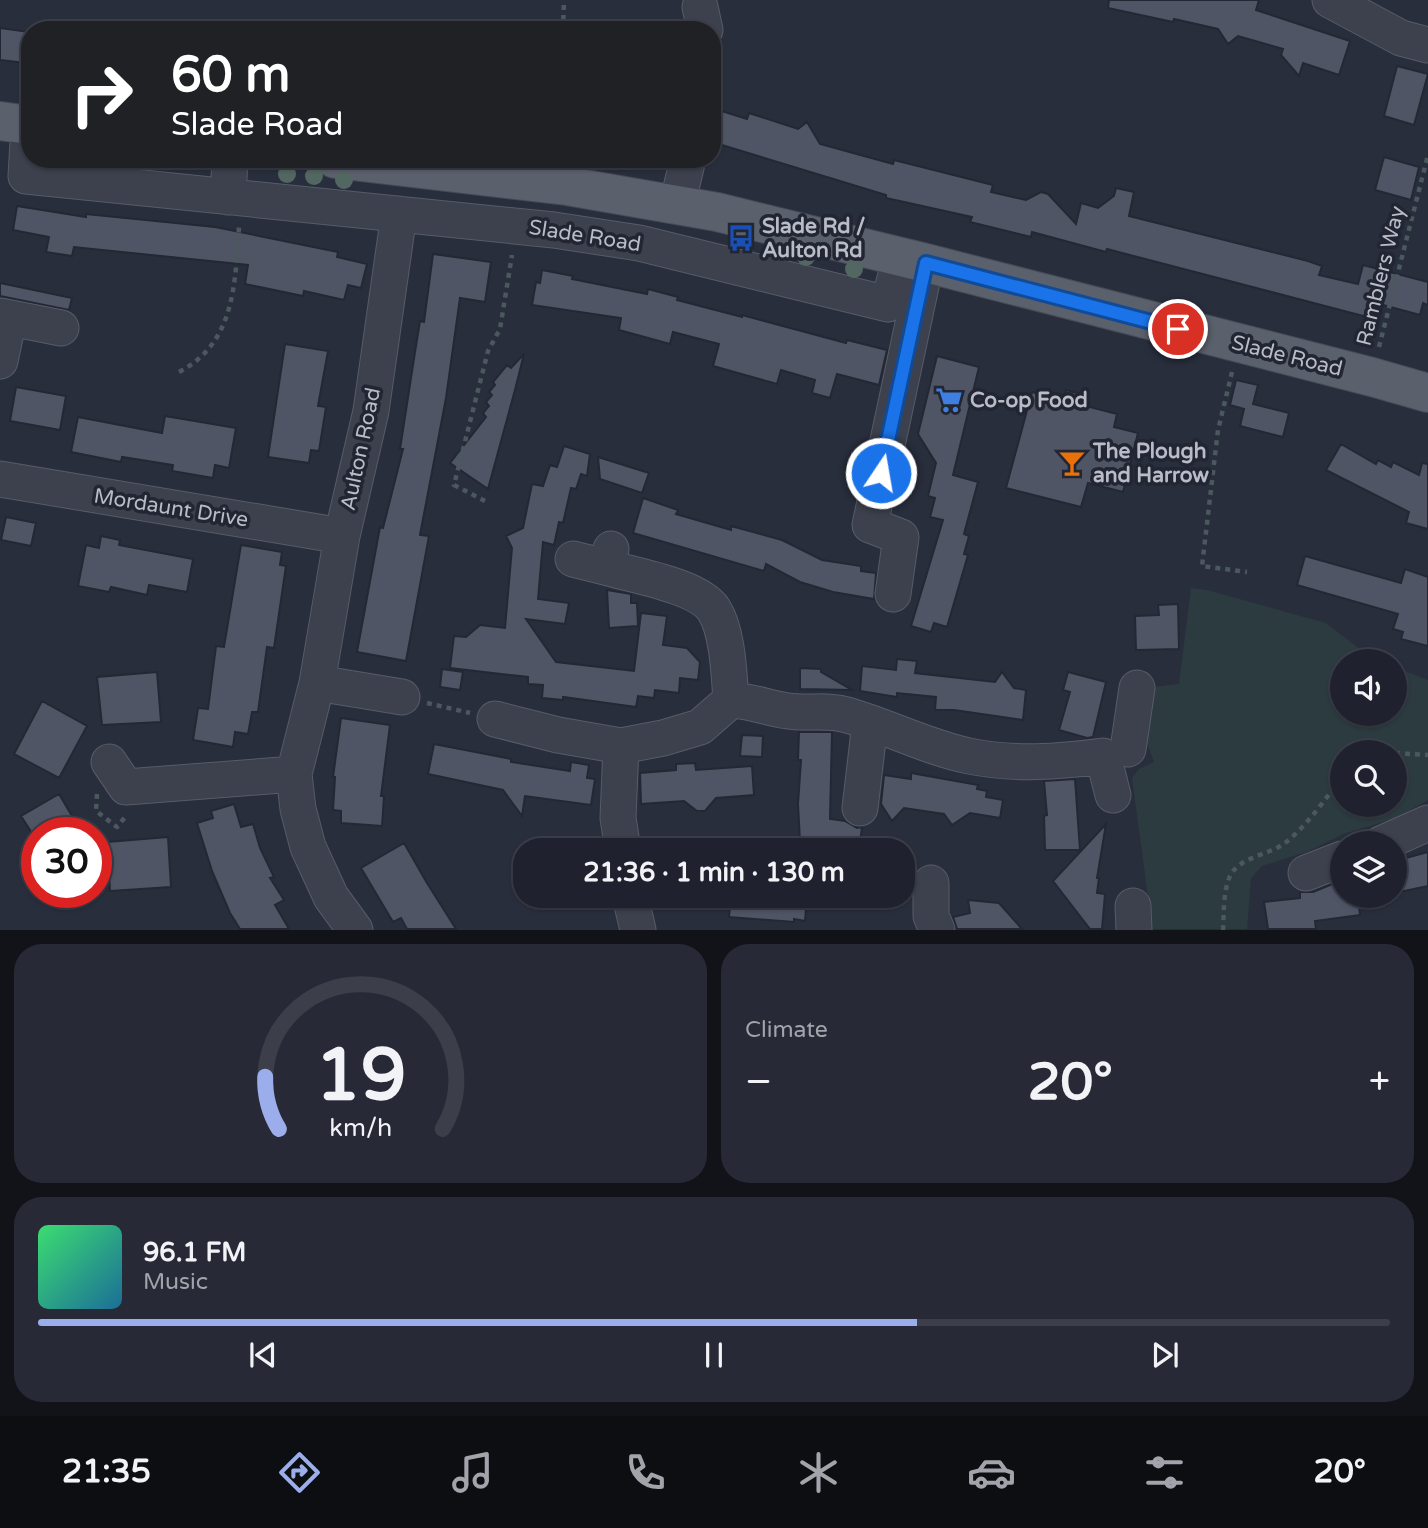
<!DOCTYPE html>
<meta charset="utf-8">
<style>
:root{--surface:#1f222e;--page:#272a36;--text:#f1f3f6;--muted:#a1a4aa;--line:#3c3f4a;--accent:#9baeeb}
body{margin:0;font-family:"Varela Round",sans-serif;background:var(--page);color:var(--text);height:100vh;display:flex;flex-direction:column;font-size:26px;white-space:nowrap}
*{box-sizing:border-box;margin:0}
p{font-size:23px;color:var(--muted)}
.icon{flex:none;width:38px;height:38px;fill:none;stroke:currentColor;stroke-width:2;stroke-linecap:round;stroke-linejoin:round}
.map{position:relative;height:930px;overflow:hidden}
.sheet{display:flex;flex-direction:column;gap:14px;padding:14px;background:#111319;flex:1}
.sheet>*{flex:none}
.hud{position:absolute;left:21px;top:21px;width:700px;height:147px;border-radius:28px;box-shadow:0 2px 5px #0004,0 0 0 2px var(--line);background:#202124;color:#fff;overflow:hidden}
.buttons{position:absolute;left:1330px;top:649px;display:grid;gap:14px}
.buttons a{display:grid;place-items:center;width:77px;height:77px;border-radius:50%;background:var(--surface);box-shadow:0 2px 5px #0004,0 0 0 2px var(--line);font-size:35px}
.speed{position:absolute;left:21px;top:817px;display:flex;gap:14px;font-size:35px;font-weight:700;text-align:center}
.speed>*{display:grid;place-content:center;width:91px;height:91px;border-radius:50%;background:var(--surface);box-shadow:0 2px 5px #0004,0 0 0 2px var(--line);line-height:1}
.speed .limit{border:10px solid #d22;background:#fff;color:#111}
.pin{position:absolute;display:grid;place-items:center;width:60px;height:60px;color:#fff;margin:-30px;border:4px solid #fff;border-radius:50%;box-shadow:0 2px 7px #0007}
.me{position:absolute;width:77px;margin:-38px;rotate:12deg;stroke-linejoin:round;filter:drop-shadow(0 0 5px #0008)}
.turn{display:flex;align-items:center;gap:24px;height:147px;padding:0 35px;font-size:32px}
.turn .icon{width:91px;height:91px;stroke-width:2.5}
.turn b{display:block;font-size:49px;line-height:60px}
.big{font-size:52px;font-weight:800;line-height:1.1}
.sheet .widget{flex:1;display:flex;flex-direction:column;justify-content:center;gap:10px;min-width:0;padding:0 24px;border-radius:28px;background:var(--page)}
.sheet .dial{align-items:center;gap:0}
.dial svg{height:182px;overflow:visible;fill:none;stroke:var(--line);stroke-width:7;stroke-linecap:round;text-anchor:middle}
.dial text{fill:var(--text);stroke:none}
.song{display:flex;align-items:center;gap:21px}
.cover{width:84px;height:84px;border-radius:10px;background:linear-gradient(135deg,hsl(140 70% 55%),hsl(200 70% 35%))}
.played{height:7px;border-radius:4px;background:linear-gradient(90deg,var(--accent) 65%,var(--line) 65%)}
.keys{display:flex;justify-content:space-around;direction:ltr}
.heat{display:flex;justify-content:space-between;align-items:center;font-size:38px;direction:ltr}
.sheet .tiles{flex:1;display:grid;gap:14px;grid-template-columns:1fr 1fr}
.widget:last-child{grid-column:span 2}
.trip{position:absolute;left:513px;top:838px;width:402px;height:70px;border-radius:28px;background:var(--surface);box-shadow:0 2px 5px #0004,0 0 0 2px var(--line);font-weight:800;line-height:70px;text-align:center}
.menu{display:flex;height:112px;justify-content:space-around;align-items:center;background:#0c0e12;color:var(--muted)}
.menu .icon{width:49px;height:49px}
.menu .active{color:var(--accent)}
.menu b{font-size:32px;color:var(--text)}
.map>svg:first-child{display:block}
</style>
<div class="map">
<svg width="1428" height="930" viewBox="0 0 1428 930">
<rect width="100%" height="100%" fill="#292e3d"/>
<path fill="#2c3b3f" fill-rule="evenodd" d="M1191,588L1207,590L1326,623L1370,657L1380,661L1342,662V714H1395V667L1428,680V800L1396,818L1343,834L1309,851L1262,866L1251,878L1247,929H1150L1149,904L1132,778L1139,769L1154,762L1142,730L1144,688L1179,684ZM1342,752H1395V805H1342Z"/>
<path fill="#4f5565" stroke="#232834" stroke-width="2" d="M1109,0H1259L1256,10L1350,41L1339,75L1303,63L1299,76L1281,55L1283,49L1238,36L1228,44L1218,29L1174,19L1173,22L1108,8Z
M0,28L29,32L26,63L0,60Z
M1397,66L1428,74L1414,125L1384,116Z
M712,108L747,119L749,113L798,129L807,122L820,144L893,164L894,160L993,185L991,192L1026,200L1041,192L1048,194L1076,224L1081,203L1098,208L1114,196L1116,188L1134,192L1129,216L1308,261L1322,266L1319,275L1358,284L1363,265L1428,282V305L1423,303L1420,315L1383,305L1381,311L1369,307L1367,317L1107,249L1106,252L1032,232L1031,237L970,222L972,217L886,198V195L712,142Z
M1384,157L1419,167L1411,200L1375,190Z
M17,206L86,217V214L215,227L338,252L337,257L367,264L361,288L348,285L344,300L304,291L303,296L245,284L248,265L74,247L72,256L46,252L49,237L13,230Z
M433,254L491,262L485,302L460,298L446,398L420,535L429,536L406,661L357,652L380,527L383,528L403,449H400L415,352L420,321L424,322Z
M542,270L573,276L572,279L647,294L648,289L678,297L677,300L742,317V315L846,343L847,340L887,350L879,385L837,374L830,398L812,393L815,380L781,370L777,384L713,366L719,344L673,332L670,344L619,330L621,318L532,305L536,282L540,283Z
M0,283L72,298L69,310L0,296Z
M285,344L328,351L318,406L326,407L319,451L311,450L309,463L268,457Z
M524,354L515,390L488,489L450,463L486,417L483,413L489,406L486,402L492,395L489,392L495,385L493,382L507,365L511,368Z
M937,356L979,367L953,475L978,482L964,534L969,536L964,554L968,555L947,627L934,623L931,632L911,626L943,520L930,517L935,498L928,496L936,463L918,434Z
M1236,380L1258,385L1253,404L1289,413L1283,437L1240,426L1244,409L1230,405Z
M16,387L66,396L60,430L10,421Z
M1066,390L1088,396L1086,406L1117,414L1114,427L1138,433L1123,492L1088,483L1081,507L1006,488L1032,392L1064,400Z
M165,416L236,428L229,468L215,465L213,478L172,471L173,465L122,457L121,462L71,452L78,417L162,433Z
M1341,444L1376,464L1378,460L1391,467L1393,462L1419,475L1422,463L1428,464V529L1406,523L1409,512L1326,470Z
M564,446L590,454L587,476L581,474L576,489L571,488L563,523L559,522L554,545L543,542L538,599L569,603L565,624L526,619L556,662L634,671L641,613L667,616L663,645L687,648L700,662L698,680L680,678L679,693L655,690L654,698L638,696L636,707L563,697V700L542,698L543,685L528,684V677L450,668L454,636L466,637L480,625L505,628L512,548L506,536L523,528L532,484L543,486L550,465L557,467Z
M598,457L649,473L642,493L600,479Z
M643,498L678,510L676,514L731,530V526L782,540L822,560L861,566V571L876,573L874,599L833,592L800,582L766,564L764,571L633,533Z
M6,517L36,523L31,546L1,540Z
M101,536L120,540L119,545L193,559L187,592L149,585L147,595L111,587L109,592L78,586L86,545L99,548Z
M241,545L282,552L280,565L286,566L274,648L267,647L258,712H252L248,734L235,732L233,747L193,740L198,708L208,709L216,646L224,647Z
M1305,556L1401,583L1405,569L1428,577V646L1401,639L1403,632L1393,629L1398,614L1297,585Z
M607,590L631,594V603H637L638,626L609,628Z
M1178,604L1179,649L1136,650L1135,616L1159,615L1158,605Z
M897,659L917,661L915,673L995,682L1002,672L1014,688L1026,690L1023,720L954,710H935L936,697L897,693V697L860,691L862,666L896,670Z
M800,668L821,669V672L852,690L800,689Z
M442,669L463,672L460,690L440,687Z
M157,672L161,722L102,725L97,677Z
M1068,672L1106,682L1093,737L1087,738L1059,730L1070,692L1063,690Z
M42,701L87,726L59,778L14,754Z
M341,718L390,725L381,796H384L382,826L341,823V811L333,810L335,777H333Z
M799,732H832L830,819L845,821L857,828L862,827L860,843L830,839L800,841L798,804L801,760H798Z
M742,735L763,736L762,757L740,756Z
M434,744L511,759V762L570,771L571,762L589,765L587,778L595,779L591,805L525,796L522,816L503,790L428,774Z
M695,763L696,770L752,766L754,795L716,798L705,811H697L684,801L641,804L640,773L676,770V764Z
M911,773L978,785L977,789L987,791L986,797L1003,800L1000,818L970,813L952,825L944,814L904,808L892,821L881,804L884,775L911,779Z
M1075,779L1080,850H1045L1044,816L1047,815L1044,781Z
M59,794L82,833H32L21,816Z
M234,804L241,827L253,824L260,848L274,877L270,878L284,900L275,905L289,929H240L230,913L212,871L197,823L213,818L211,811Z
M1106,824L1097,878H1099L1097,893L1105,894L1102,929H1090L1053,881Z
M168,837L171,887L110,891L107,842Z
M404,843L427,883L456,929H407L401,918L393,922L361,868Z
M1428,852V886L1395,893V861Z
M1342,884V896H1358L1360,915L1315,921L1316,929H1268L1264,902L1300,898V892H1313L1330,885Z
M731,896H807L805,921L794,919V922L729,917Z
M968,900L999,903L1022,929H957L953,917L970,913Z"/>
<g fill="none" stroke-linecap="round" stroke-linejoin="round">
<defs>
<path id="minor" d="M1330,0L1401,38L1428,45
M700,7L705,30
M29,125L26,176L554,230L639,243L888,304L901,257
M567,186L572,159
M228,197L230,159
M677,205L688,159
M0,316L61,328
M0,361L9,318
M0,479L342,536
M611,549L605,567C632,575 699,586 714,610C728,632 729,675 731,700
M573,559L605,567
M893,594L901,537L870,525L926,263
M317,683L402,697
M495,719L558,735L621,746L663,738L700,727L731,700C751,701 768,708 788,711C808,714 828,709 847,715C889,727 926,747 969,756C1014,765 1058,762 1103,756L1113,795
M621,746L618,818L623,850
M1128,749L1137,688
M109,762L126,787L294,774
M860,808L870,723
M1381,844L1428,823
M1306,873L1342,859
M931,883V916L937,930
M630,896L638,930
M1133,906L1134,930
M355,930L331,897L308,847L298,809L294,774L317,683L342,536L371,411L399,214"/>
<path id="major" d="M0,121L30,125
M335,159L567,186L717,212L926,263L1372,377L1428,393"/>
</defs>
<use href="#minor" stroke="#575c68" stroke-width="37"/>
<use href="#major" stroke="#464a56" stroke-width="40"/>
<path stroke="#4b585d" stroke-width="4.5" stroke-dasharray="5 5" stroke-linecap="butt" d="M563,30L564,0
M1379,347L1428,155
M179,372C235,343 235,284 239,227
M1232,372L1218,430L1202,566L1247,572
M485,501L454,485L488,351L500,329L512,255
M427,703L470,713
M1395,753L1428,755
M97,794L96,811L117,827L126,816
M1223,930C1224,913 1223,892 1230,876C1239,857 1269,855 1285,843C1307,826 1324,800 1342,778"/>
<use href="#minor" stroke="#3c414d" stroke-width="35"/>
<use href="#major" stroke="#5b606d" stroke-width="38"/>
</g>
<g fill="#526762">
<circle cx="287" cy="174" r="9"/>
<circle cx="314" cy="176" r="9"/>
<circle cx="344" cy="180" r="9"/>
<circle cx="806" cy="257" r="9"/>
<circle cx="854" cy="269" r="9"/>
</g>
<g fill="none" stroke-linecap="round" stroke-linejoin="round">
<defs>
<path id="route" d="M881,473L926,263L1178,329"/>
</defs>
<use href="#route" stroke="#114b97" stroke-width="18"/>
<use href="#route" stroke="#1a73e8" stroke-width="12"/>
</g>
<defs>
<symbol id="bus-bare" viewBox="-9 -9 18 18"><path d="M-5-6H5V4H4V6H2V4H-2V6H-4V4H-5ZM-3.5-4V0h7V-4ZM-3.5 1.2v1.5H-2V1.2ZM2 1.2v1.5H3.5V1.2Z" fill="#1a4fb4" stroke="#212632" stroke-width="2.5" paint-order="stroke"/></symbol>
<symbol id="supermarket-bare" viewBox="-9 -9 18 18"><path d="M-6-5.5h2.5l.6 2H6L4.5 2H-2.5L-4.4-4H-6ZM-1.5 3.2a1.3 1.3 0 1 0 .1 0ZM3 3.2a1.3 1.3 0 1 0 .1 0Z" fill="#3f7fe0" stroke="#212632" stroke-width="2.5" paint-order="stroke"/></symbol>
<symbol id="bar-bare" viewBox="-9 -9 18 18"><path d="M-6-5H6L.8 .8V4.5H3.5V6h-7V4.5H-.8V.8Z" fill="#e8710a" stroke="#212632" stroke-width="2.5" paint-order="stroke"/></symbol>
</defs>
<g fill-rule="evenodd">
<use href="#bus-bare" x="722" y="219" width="38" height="38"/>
<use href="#supermarket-bare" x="930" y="381" width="38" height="38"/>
<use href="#bar-bare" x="1053" y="444" width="38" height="38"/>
</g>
<g text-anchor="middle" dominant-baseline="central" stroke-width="7" stroke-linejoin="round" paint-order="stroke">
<g font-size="21" font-weight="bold" fill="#b9bcc8" stroke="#212632" text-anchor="start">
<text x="762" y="226">Slade Rd /<tspan x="762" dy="24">Aulton Rd</tspan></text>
<text x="970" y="400">Co-op Food</text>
<text x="1093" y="451">The Plough<tspan x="1093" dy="24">and Harrow</tspan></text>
</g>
<g font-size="21" fill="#b9bcc8" stroke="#212632">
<text transform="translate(585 236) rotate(9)">Slade Road</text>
<text transform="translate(1381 276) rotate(-76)">Ramblers Way</text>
<text transform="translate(1287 356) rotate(14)">Slade Road</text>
<text transform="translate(361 449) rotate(-78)">Aulton Road</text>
<text transform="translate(171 508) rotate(9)">Mordaunt Drive</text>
</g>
</g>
</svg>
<div class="buttons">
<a><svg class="icon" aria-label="sound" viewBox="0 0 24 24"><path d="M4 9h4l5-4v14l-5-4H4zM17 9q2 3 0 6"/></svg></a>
<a><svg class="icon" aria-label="search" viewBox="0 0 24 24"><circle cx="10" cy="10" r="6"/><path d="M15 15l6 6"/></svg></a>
<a><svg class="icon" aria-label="layers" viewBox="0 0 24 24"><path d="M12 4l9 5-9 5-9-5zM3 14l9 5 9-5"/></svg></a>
</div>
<div class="speed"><div class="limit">30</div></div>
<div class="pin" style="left:1178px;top:329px;background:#d93025"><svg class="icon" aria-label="arrive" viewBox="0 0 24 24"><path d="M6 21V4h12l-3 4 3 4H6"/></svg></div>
<svg class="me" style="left:881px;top:473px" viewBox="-20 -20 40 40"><circle r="17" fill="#1a73e8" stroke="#fff" stroke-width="3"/><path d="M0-11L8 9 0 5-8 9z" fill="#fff"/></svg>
<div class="trip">21:36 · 1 min · 130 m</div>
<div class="hud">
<div class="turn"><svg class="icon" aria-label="right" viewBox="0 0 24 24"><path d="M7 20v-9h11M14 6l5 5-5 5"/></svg><div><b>60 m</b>Slade Road</div></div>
</div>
</div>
<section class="sheet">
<div class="tiles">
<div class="widget dial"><svg viewBox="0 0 100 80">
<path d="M14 69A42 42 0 1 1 86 69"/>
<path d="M14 69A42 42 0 0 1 8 46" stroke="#9baeeb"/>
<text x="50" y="56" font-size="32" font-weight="700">19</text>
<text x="50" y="72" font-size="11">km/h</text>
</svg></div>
<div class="widget"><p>Climate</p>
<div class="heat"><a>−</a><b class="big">20°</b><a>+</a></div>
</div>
<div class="widget">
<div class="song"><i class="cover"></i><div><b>96.1 FM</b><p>Music</p></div></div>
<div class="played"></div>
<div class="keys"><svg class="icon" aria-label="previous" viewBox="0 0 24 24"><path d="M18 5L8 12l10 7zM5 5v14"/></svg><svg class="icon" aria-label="pause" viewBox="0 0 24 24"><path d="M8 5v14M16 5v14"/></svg><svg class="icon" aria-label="next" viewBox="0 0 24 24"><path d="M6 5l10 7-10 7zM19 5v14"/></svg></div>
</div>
</div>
</section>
<nav class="menu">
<b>21:35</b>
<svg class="icon active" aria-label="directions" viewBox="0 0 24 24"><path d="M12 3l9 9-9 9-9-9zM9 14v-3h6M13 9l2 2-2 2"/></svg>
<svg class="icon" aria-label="music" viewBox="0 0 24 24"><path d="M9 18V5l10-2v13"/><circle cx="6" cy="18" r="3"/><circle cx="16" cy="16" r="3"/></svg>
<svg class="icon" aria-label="phone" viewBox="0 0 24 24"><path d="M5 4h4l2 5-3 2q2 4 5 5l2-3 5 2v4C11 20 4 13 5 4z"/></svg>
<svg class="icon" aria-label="climate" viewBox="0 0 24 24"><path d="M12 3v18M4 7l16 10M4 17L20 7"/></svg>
<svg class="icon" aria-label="car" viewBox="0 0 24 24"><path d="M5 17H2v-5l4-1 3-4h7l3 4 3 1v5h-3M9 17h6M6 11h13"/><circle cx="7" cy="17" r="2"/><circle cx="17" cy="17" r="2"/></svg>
<svg class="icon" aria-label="filters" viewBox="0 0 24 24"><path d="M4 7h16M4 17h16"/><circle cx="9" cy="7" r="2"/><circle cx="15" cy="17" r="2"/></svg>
<b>20°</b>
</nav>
